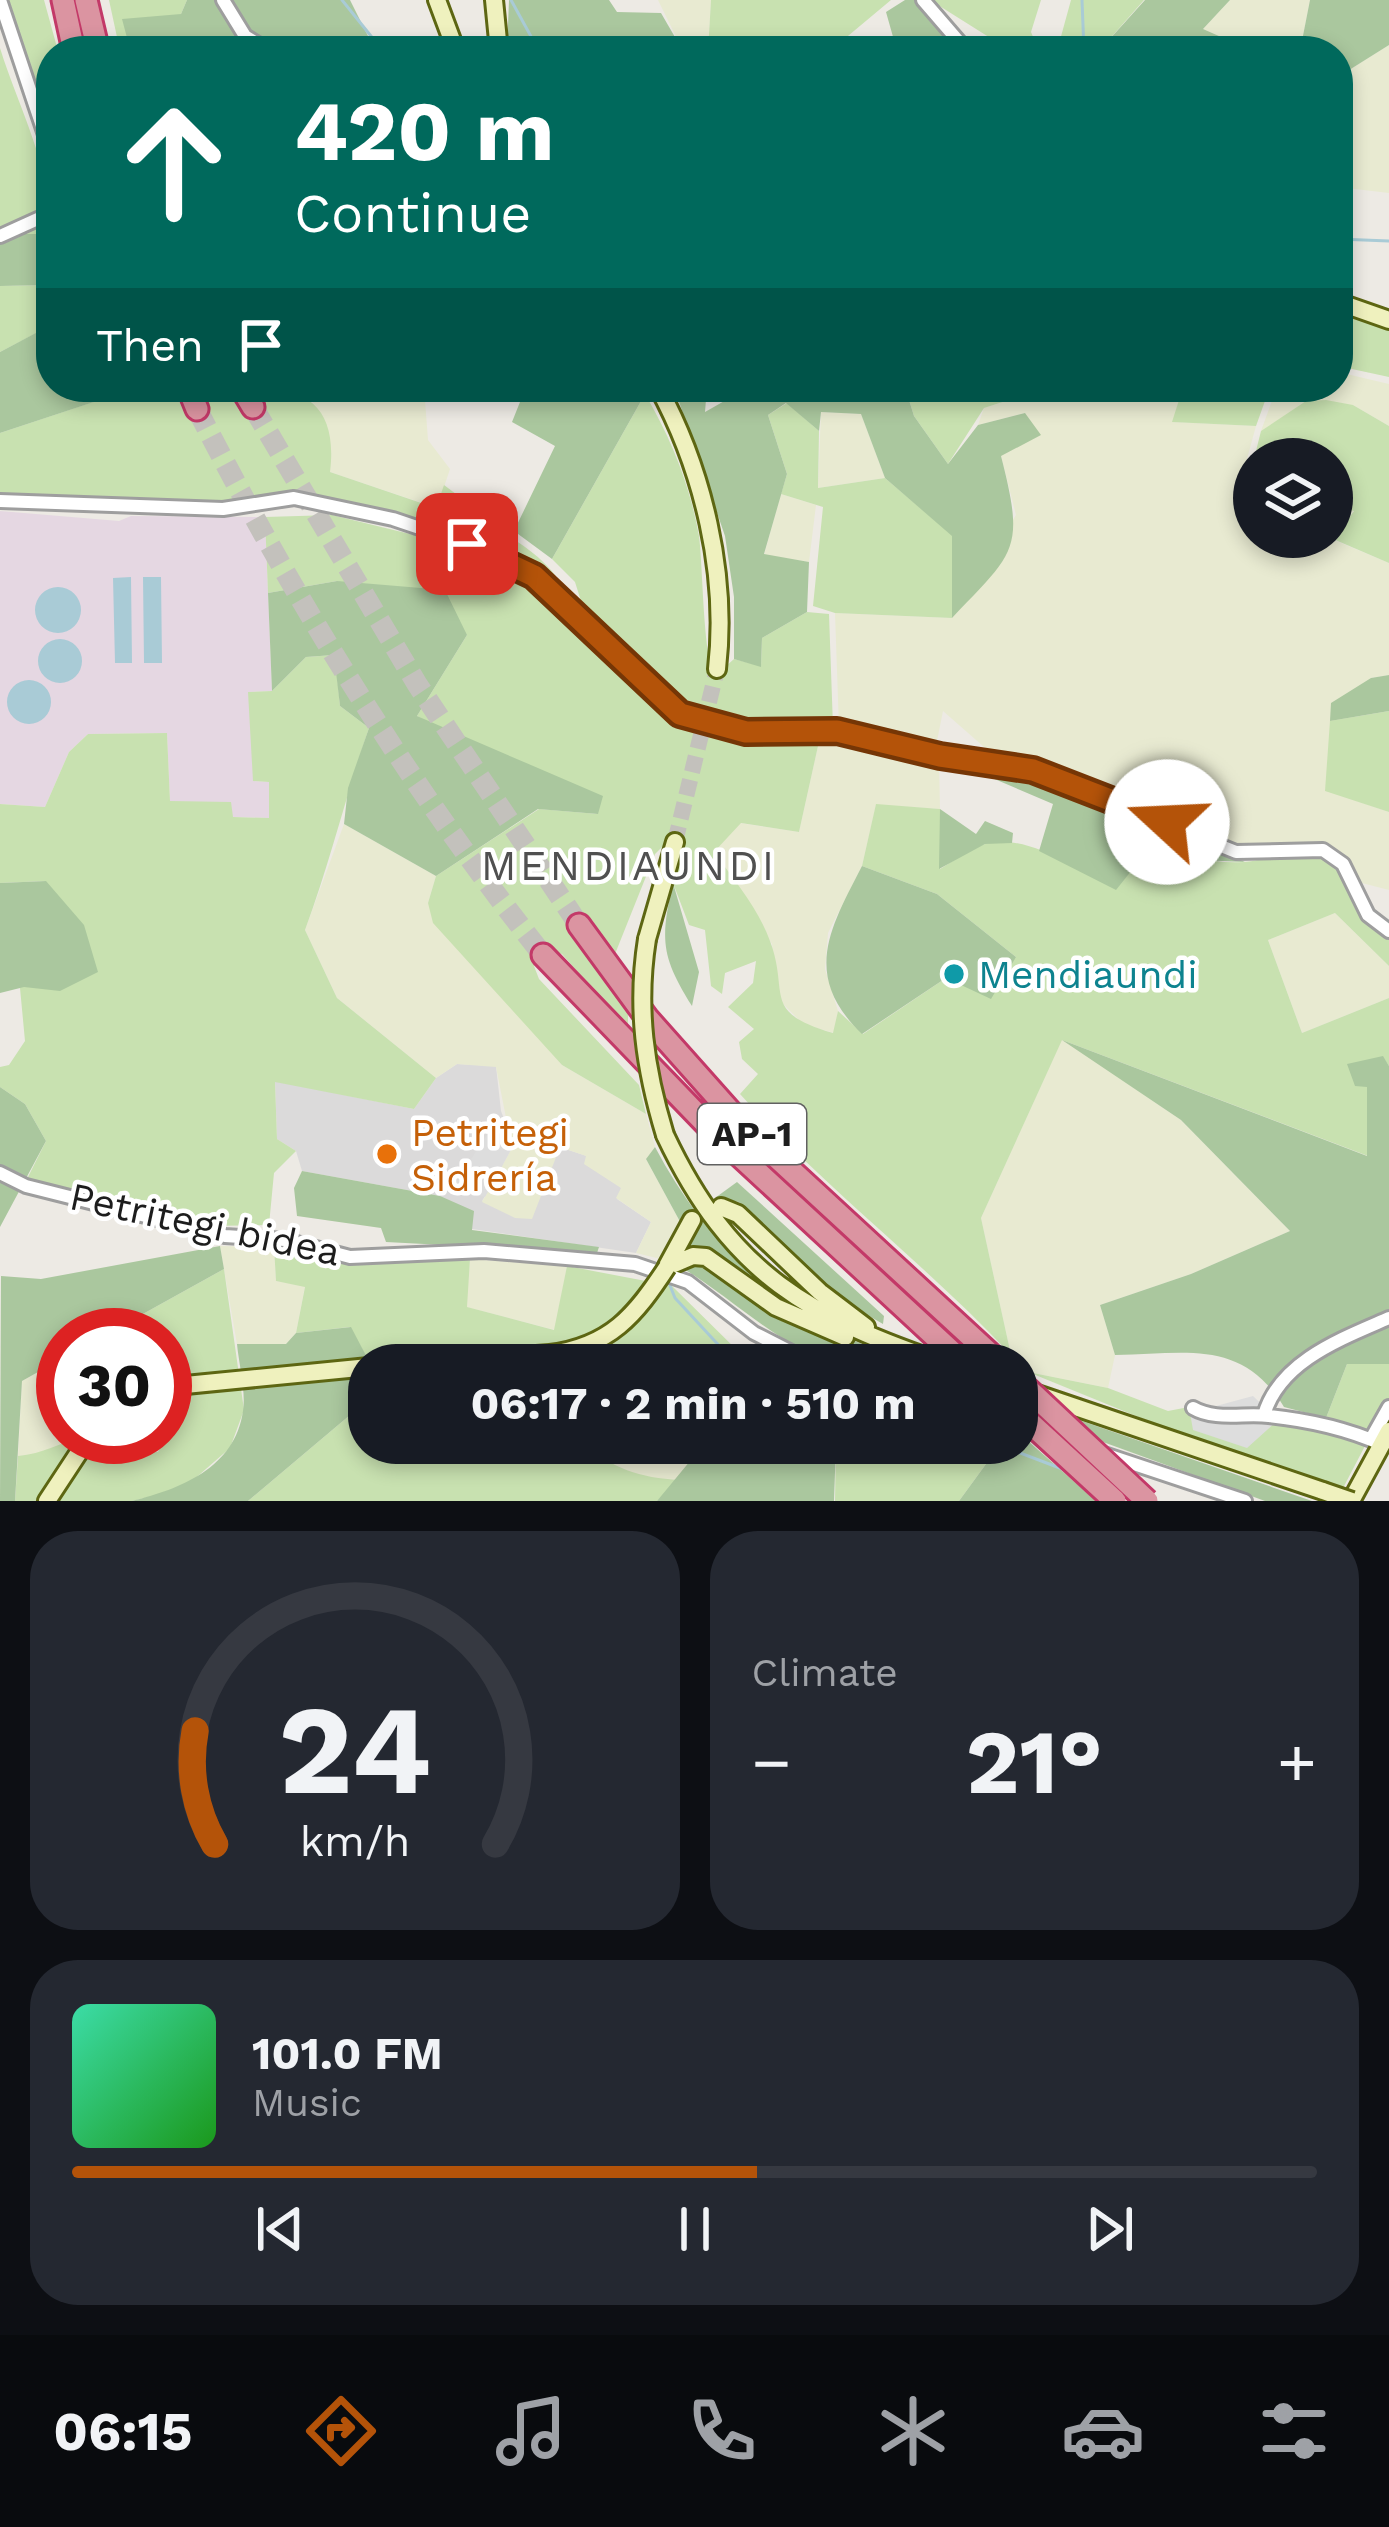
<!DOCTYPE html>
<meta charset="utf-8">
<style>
:root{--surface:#171b24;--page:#242831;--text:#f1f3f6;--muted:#9ea1a6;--line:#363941;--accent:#b45309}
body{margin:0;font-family:"Work Sans",sans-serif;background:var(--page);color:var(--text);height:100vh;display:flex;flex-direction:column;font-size:45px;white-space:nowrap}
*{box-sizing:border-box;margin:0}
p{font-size:39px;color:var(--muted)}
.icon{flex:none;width:66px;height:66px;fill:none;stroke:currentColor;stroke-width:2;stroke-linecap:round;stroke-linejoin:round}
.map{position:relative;height:1501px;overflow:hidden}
.sheet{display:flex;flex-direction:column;gap:30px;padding:30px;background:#0d0f14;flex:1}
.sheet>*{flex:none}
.top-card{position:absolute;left:36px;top:36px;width:1317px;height:366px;border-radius:48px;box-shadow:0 6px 18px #0003;background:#00695c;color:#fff;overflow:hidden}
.tools{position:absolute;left:1233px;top:438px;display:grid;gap:24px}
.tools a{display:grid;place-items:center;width:120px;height:120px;border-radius:50%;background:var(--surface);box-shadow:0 6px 18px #0003;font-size:60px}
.speed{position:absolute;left:36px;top:1308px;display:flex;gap:24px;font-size:60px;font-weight:700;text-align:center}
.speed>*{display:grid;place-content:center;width:156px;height:156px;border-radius:50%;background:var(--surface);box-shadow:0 6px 18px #0003;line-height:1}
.speed .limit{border:18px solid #d22;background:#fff;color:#111}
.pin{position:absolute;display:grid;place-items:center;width:102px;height:102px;color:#fff;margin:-51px;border-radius:24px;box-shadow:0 6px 18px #0006}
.me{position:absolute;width:132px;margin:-66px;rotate:290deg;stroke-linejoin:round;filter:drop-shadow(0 0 9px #0008)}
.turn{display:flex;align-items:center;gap:42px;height:252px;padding:0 60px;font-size:54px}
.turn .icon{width:156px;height:156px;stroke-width:2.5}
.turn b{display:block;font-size:84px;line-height:102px}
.then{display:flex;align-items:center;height:114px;padding:0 60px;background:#0003;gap:24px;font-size:45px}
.big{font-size:90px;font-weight:700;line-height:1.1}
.sheet .widget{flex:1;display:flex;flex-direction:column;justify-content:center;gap:18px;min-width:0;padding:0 42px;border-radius:48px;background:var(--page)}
.sheet .dial{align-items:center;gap:0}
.dial svg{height:312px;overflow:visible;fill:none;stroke:var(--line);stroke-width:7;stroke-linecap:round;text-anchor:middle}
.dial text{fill:var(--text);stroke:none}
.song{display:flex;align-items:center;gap:36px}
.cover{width:144px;height:144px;border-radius:18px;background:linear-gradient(135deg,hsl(160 70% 55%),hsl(120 70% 35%))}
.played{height:12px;border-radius:6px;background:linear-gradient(90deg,var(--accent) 55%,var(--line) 55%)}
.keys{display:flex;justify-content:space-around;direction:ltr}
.heat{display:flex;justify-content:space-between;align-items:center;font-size:66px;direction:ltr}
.sheet .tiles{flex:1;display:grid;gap:30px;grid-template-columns:1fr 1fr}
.widget:last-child{grid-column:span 2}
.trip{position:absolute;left:348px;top:1344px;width:690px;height:120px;border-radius:48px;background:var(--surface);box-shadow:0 6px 18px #0003;font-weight:700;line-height:120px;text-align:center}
.tab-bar{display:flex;height:192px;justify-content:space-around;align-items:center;background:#090b0e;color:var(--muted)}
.tab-bar .icon{width:84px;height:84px}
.tab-bar .current{color:var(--accent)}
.tab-bar b{font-size:54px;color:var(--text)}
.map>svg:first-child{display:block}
</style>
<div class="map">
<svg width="1389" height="1501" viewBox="0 0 1389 1501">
<rect width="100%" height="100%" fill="#edeae4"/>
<path fill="#dbdada" d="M457,1064L496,1066L501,1111L510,1135L502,1169L482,1201L559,1147L587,1156L585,1164L622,1188L617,1199L651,1222L636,1253L472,1229L440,1196L302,1171L296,1151L277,1139L275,1081L414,1109L436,1078Z"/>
<path fill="#e5d7e2" d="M0,511L119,521L131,516L265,517L272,691L249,692L254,781L269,782V818L233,817L170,801L167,733L88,734L69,752L45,807L0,804Z"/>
<path fill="#e8ead1" d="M658,0H711L708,51H683Z
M1230,0H1310L1300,51H1253L1203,29Z
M1389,45V193L1338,187V77Z
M1338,372L1389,384V426L1353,405L1261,431L1277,387H1338Z
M291,387H424L428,440L450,469L437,508L330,472L313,403Z
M1118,387H1155L1179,400L1173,422L1256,426L1239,488L1254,491V537H1332V504L1354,510L1334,540L1389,563V675L1371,678L1325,790L1389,812V890L1358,882L1334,849L1315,844L1230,845L1052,770L1000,761L943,711L935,751L839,728L835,613L952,618L1016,515L1001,456L1025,413L978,425L984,408L1024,395L1105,401Z
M821,412L861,414L885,478L818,488Z
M781,494L816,505L809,562L764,555Z
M840,735L939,760L940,809L876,805L862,866L828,933L825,969L838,1011L834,1033L803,1024L778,999L772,944L713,852L740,823L799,832L820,737Z
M344,824L436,876L428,903L562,1065L646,1114L655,1147L646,1159L690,1240L669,1261L636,1253L651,1222L616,1198L621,1188L584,1164L586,1156L560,1147L532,1219L515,1218L482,1202L512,1148L496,1067L457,1064L436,1078L337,998L305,930Z
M1335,913L1389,966V998L1302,1033L1268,940Z
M1062,1039L1181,1120L1290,1231L1191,1274L1100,1305L1115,1355L1108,1388L1028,1372L1011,1355L981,1218Z
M220,1246L274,1247L276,1281L305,1286L296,1333L286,1344H237Z
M470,1259L567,1266L555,1330L466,1307Z
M63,1358V1437H85L41,1454L18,1456L22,1381Z
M582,1443H705L680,1480L643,1478L609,1465Z"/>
<path fill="#c8e1b0" d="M9,0H44L58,51H51V119L38,103Z
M109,0H187L181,14L130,48L133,51H120Z
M711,0H891L830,51H708Z
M930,0H1041L1031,32L1039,51H1011Z
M1071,0H1144L1099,51H1057Z
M0,48C20,112 51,165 51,234H18L0,242Z
M51,285L50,326L0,352V286Z
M1338,310L1389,329V377L1338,366Z
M124,387H173L183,410L197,415L207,401L201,387H226L239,410L255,411L261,398L256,387C314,387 337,415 330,472L436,508L444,485L472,506L476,516C517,542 558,560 572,609L539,574L514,559L369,507L291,493L226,503L0,494V433L123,392Z
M905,387H1118L1106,401L1024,395L984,408L948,464L914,416Z
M1155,387H1270L1256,426L1172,422L1179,400Z
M645,394C671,438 690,485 699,536C703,565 703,660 715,676L734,659L761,666L762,638L807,612L829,614L833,727L746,728L671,702L587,620L575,582L552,559Z
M1326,400L1353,405L1389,426V563L1333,539L1354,511L1332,504V459H1254L1261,431L1306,401Z
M787,403L819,431L818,488L885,478L952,535V618L835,613L813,606L823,507L781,494L787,474L768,415Z
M332,515L451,544L515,571L678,715L758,737H820L799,832L741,823L714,852C734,880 758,908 770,941C790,994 760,1012 833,1033L838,1011L863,1034L946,978L1016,957L937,894L862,866L876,804L940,809V869C953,861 968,851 982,845C1025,830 1079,871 1116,889L1152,845C1183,855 1211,864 1244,862C1269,860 1294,847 1319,854C1358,865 1352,921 1389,937V966L1335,913L1268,940L1302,1033L1389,998V1066L1383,1057L1367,1087L1368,1156L1062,1040L981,1218L1011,1355C925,1263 824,1188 740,1094L758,1074L742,1059L739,1042L754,1029L728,1007L753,983L756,961L725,973L722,994L711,986L705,930L689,925L673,883L682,855L679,843H666L655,854L615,954L592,920L571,925L570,935L628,1013V1029L562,954L547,950L534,966L539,979L639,1085L646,1114L562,1065L433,923L428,903L436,876L539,809L598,814L417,716L467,635L337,581L268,593L265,517Z
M335,655L340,706L369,728C346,795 330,863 305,930L337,998L436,1078L414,1109L275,1082L277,1139L296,1151L274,1173L269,1225L210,1226L27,1179L46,1141L25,1104L0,1087V1067L9,1065L25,1041L20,988L46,881L0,883V804L45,807L69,752L88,734L167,733L170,801L231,802L233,817L269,818V782L253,781L248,692L272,691L306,657Z
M1389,711V812L1325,791L1330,721Z
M274,1247L343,1264L470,1259L467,1307L554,1330L567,1266L672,1286L744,1357L740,1365H371L350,1327L296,1333L305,1287L276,1281Z
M224,1269L244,1410L230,1448L183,1489L132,1501H15L18,1456C43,1454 60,1442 84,1437C102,1433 133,1450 158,1452L168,1432L165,1335H105Z
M1347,1364H1389V1399L1368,1432L1326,1418Z
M1028,1372L1108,1388L1168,1411L1189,1407L1278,1420L1366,1444L1342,1490L1163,1427Z
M369,1399V1443H581C613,1468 639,1478 680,1480L657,1501H248Z
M836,1443H947L986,1464L959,1501H835Z"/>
<path fill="#aac79e" d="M187,0H350L370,40L385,51L344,43L312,51L130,49L122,19L181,14Z
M509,0H609L617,12L661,13L683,51H507Z
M905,0H918L962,51H897L886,12Z
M1145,0H1230L1203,29L1253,51H1099Z
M1310,0H1389V45L1338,77V51H1300Z
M18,234H51V387H124V392L0,433V352L49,326L50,285L0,286V242Z
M496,387H640L645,394L552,559L514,531L555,446L512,422L520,402L496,392Z
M674,387H707L705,412L749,387H905L914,416L948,464L978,425L1025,413L1041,435L1001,456C1025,550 1016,551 952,618V536L885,478L861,414L821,412L819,431L786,403L768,415L787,474L764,554L809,562L807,612L762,638L761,667L734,659V597L725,536Z
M337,581L445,590L467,635L417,716L603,796L598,814L538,809L436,876L344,824L348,788L369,728L340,706L334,655L306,657L272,691L268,593Z
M1389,675V711L1330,721L1331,703L1371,678Z
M971,769L1032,774L1245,862L1199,860L1152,845L1116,890L1039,851L1053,804Z
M940,809L976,834L985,821L1013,833L1012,843L985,844L939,869Z
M862,866L937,894L1016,957L991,999L946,978L862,1034C802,976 829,930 862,866Z
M46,881L84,925L98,972L60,991L24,987L0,993V883Z
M673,883L699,972L692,1006C661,956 660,940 673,883Z
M1062,1040L1367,1156V1087L1355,1086L1347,1064L1383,1056L1389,1066V1364H1347L1326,1418L1284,1407C1242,1338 1186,1354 1115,1355L1100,1305L1191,1274L1290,1231L1181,1120Z
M0,1087L25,1104L46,1141L0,1227Z
M655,1147C714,1258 799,1330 921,1365C897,1365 869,1369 846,1365C783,1355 726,1289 669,1261L690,1240L646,1159Z
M302,1171L440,1196L474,1211L472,1230L599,1247L597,1253L386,1242L381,1228L297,1216L294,1188Z
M737,1182L884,1316L883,1324L843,1301L739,1202L715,1198Z
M220,1246L224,1269L105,1335H63V1358L22,1381L15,1501H0L1,1276L41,1279Z
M351,1327L371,1365L369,1399L248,1501H132C180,1489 235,1468 243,1411C246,1391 239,1365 237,1344H286L296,1333Z
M1079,1420L1312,1501H1265L1103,1442Z
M1019,1433L1096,1501H959L986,1464L947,1443H1017Z
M705,1443H836L834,1501H657Z"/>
<path fill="#ddd" d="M494,1124H506L512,1148L485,1197L451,1190Z
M1253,1396L1278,1420L1247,1448L1193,1430L1189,1407L1205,1409Z"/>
<path fill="#a9cbd6" d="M131,577L132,663H115L113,578Z
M143,577H161L162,663H144Z
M35 610a23 23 0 1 1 46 0a23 23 0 1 1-46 0Z
M38 661a22 22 0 1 1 44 0a22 22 0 1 1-44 0Z
M7 702a22 22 0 1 1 44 0a22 22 0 1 1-44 0Z"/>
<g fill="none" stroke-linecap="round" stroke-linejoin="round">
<path stroke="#a9cbd6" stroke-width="3" d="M342,0L383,51
M511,0L539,51
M1082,0L1084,51
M1338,239L1389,241
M669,1283L675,1298L737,1365
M994,1443L1065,1470"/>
<path stroke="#c3c1bc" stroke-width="16" stroke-dasharray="16 8" stroke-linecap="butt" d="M675,842L717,669"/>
<path stroke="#c3c1bc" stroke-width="21" stroke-dasharray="21 10" stroke-linecap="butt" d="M253,407L417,684L579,925
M197,409C296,603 408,785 543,955"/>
<defs>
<path id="street" d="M0,0L51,153
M223,0L245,36L269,51
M923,0L967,51
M0,236L51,213
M0,501L223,509L294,498L393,519L467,544L534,576L680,714L746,732L837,731L940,756L1033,770L1236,852L1323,850L1343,864L1368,915L1389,931
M0,1173L26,1186L225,1236L285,1240L350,1257L484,1251L635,1264L688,1282L754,1333L817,1365
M1193,1408C1215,1421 1244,1413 1269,1416C1307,1420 1345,1428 1381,1444
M1264,1415C1280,1361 1341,1339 1389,1318
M1053,1437L1245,1501
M1371,1439L1389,1407"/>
<path id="secondary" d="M437,0L456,51
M494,0L499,51
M1338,302L1389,320
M658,387C703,470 728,574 717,669
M647,939L675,842
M665,1135C731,1275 810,1318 950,1365
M721,1207L738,1214L820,1292L866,1327
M667,1266L692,1220
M667,1267L693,1256L706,1257L776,1307L845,1337
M402,1365L550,1354
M165,1387L369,1367
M1034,1393L1323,1491
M47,1501L89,1437
M1351,1501L1389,1431"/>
<path id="highway" d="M63,0L74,51
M86,0L98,51
M188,387L197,409
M241,387L253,407
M579,925L647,1018L744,1127L1002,1365
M543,955L712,1130L966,1365"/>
</defs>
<use href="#street" stroke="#9e9e9e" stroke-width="18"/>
<use href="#secondary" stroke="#5d6612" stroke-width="22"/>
<use href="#highway" stroke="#c33968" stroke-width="27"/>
<use href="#street" stroke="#fff" stroke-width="12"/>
<use href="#secondary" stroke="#eff1be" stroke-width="16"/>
<use href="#highway" stroke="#db94a1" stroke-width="21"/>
<defs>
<path id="secondary-bridge" d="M647,939C636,1008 645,1069 665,1135
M550,1354C610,1346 635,1316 667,1267
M1323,1491L1352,1501"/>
<path id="highway-bridge" d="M1017,1379L1147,1501
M1017,1411L1115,1501"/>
</defs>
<use href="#secondary-bridge" stroke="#5d6612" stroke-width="22" stroke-linecap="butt"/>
<use href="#highway-bridge" stroke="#c33968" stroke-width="27" stroke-linecap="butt"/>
<use href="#secondary-bridge" stroke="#eff1be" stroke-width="16"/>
<use href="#highway-bridge" stroke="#db94a1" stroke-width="21"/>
</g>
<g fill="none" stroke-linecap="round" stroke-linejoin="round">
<defs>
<path id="route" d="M467,544L534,576L680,714L746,732L837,731L940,756L1033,770L1167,822"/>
</defs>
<use href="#route" stroke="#753606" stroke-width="30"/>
<use href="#route" stroke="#b45309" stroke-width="21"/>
</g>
<circle fill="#0f9aa8" stroke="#fff" stroke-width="4.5" cx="954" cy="974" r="12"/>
<circle fill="#e8710a" stroke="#fff" stroke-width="4.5" cx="387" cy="1154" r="12"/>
<g text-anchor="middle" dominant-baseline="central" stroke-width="9" stroke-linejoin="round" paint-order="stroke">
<rect fill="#fff" stroke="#616161" stroke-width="3" x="698" y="1104" width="108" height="60" rx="9"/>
<g font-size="36" font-weight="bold" fill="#1d1d1d">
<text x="752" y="1134">AP-1</text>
</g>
<g font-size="39" fill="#0d838f" stroke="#fff" text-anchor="start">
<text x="978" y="974">Mendiaundi</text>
</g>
<g font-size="39" fill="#c56008" stroke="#fff" text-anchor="start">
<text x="411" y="1132">Petritegi<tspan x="411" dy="45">Sidrería</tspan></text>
</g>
<g font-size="39" fill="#1d1d1d" stroke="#fff">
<text transform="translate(205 1224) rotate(12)">Petritegi bidea</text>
</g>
<g font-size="42" letter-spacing="3" fill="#505050" stroke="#fff">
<text x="629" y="865">MENDIAUNDI</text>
</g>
</g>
</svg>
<div class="tools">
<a><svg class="icon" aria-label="layers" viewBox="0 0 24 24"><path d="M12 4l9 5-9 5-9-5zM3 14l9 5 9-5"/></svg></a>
</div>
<div class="speed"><div class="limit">30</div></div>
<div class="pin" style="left:467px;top:544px;background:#d93025"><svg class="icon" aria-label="arrive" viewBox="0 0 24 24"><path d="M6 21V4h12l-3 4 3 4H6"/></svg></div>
<svg class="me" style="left:1167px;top:822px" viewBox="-20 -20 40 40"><circle r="19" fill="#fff"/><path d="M0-13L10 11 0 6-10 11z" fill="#b45309"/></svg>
<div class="trip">06:17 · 2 min · 510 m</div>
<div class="top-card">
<div class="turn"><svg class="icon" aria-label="ahead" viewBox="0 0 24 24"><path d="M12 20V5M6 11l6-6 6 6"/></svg><div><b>420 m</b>Continue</div></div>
<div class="then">Then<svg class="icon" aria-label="arrive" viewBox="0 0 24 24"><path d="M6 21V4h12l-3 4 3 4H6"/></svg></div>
</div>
</div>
<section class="sheet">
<div class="tiles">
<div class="widget dial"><svg viewBox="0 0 100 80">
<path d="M14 69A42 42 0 1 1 86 69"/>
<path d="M14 69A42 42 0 0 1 9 40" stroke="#b45309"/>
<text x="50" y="56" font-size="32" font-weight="700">24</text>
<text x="50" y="72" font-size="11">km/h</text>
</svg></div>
<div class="widget"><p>Climate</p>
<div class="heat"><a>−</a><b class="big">21°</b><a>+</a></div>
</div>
<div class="widget">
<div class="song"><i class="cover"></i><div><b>101.0 FM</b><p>Music</p></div></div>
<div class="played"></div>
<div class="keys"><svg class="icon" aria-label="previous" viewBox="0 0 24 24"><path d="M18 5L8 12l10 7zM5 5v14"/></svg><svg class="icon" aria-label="pause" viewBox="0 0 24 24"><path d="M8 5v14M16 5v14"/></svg><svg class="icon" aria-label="next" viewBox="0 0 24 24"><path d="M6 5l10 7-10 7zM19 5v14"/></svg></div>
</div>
</div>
</section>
<nav class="tab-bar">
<b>06:15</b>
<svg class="icon current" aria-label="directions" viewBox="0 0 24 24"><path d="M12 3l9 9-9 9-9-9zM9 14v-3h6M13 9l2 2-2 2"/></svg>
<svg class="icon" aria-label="music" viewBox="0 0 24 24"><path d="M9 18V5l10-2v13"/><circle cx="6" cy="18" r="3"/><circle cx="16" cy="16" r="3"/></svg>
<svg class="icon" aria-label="phone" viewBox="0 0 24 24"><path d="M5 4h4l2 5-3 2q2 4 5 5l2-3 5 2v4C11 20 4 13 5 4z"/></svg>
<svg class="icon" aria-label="climate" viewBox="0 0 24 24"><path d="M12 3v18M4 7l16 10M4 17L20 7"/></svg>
<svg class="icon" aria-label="car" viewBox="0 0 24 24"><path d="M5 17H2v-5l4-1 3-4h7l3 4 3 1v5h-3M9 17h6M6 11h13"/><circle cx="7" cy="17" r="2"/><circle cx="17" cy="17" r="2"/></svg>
<svg class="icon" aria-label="filters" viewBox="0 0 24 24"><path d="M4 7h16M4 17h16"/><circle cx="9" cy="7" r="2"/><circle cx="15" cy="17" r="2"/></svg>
</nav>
